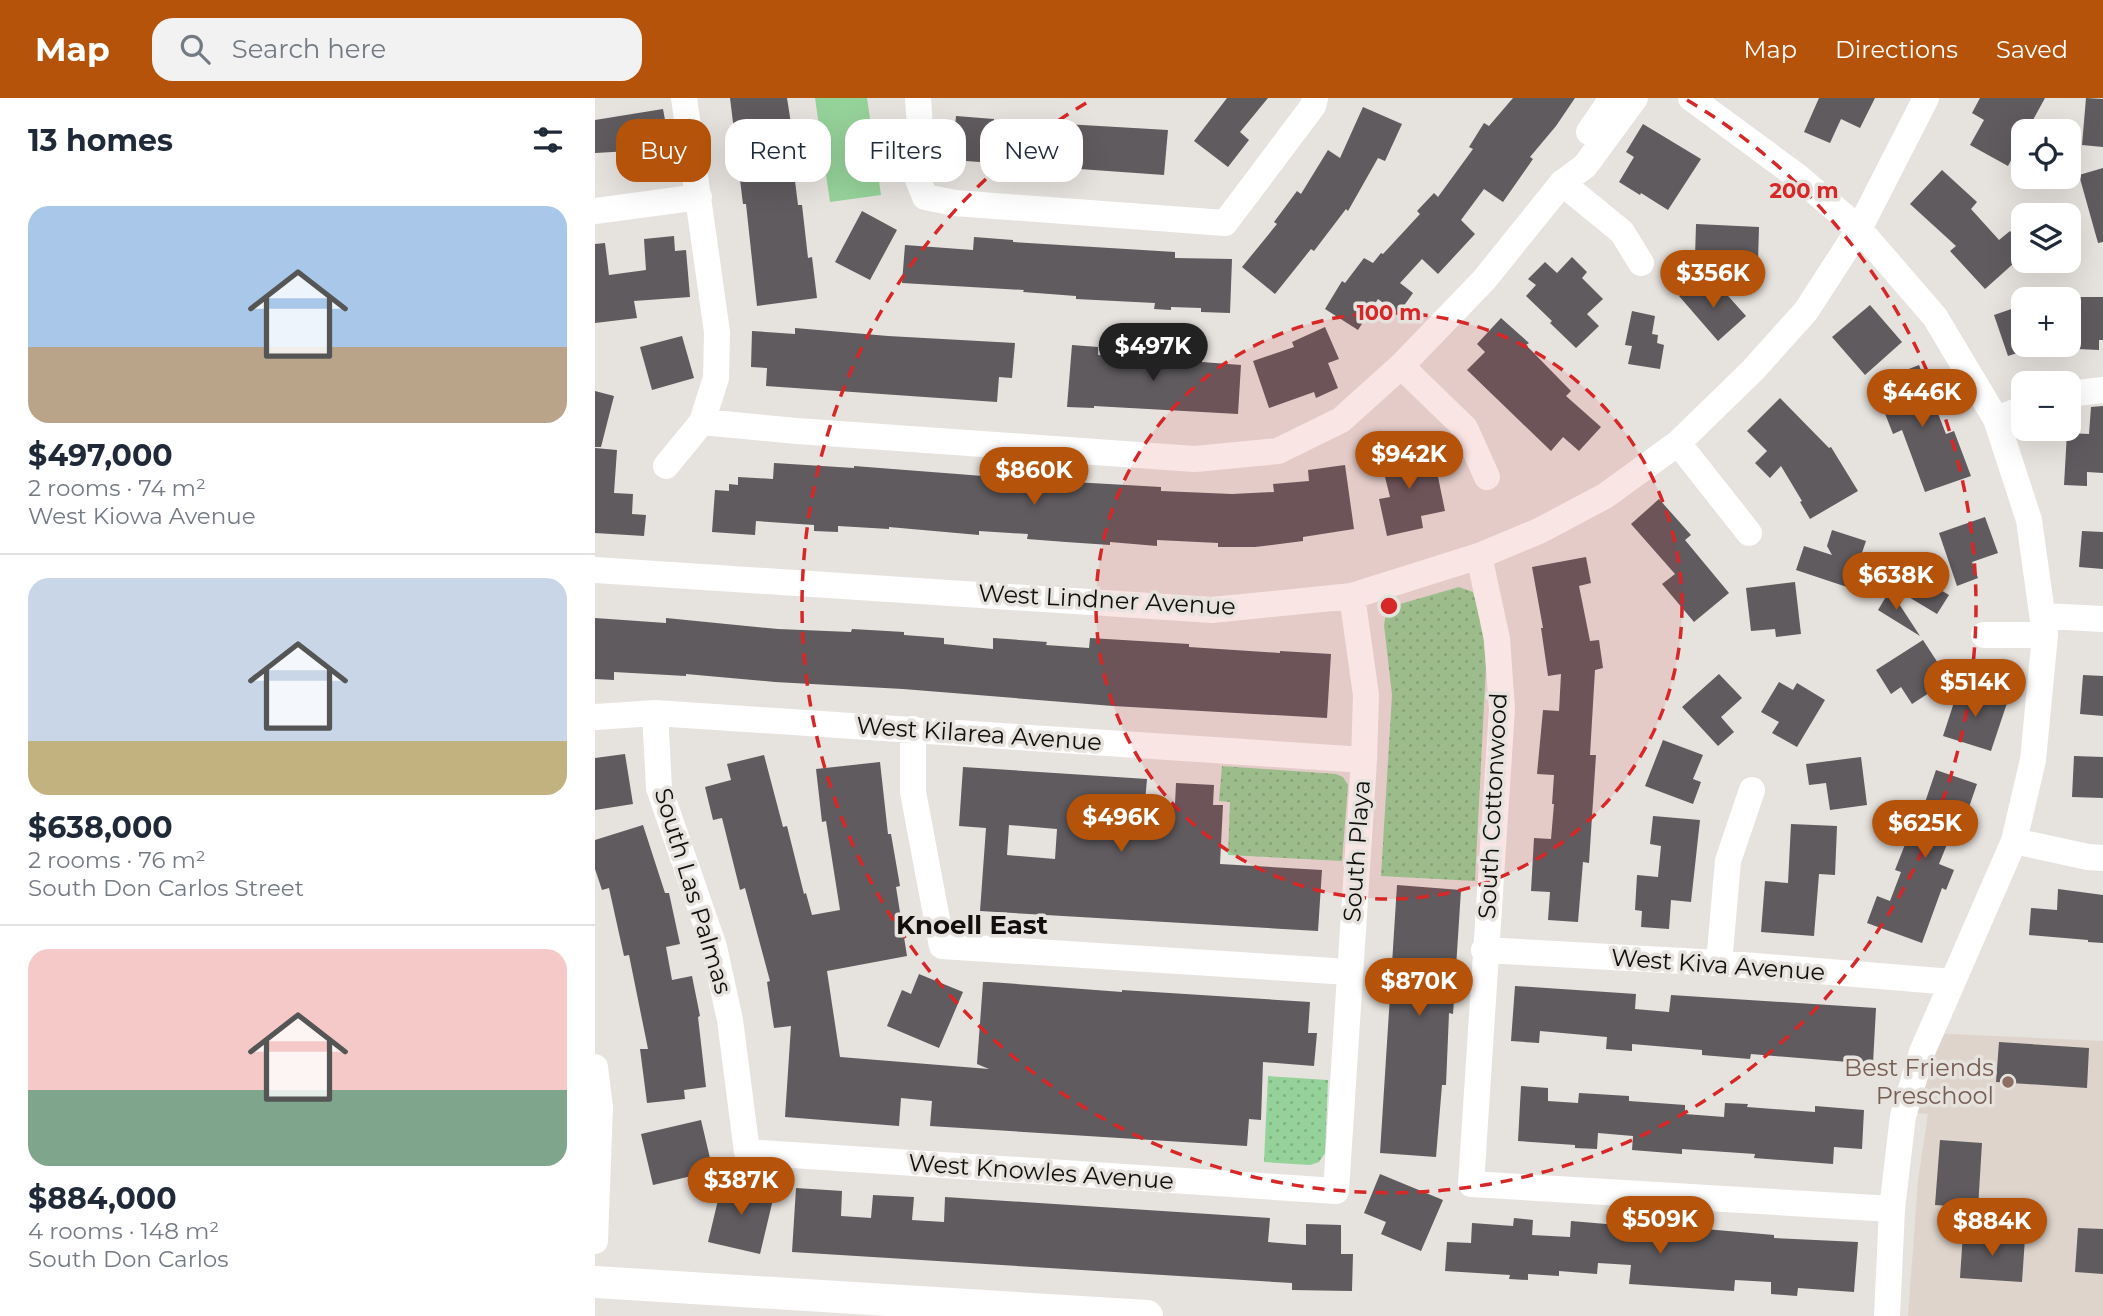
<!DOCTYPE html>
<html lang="en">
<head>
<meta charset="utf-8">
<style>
  body { margin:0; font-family:Montserrat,sans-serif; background:#f2f2f3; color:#1f2937; height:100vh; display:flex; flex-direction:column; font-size:26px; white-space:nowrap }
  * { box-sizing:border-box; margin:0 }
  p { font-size:23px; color:#747a83 }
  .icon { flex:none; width:38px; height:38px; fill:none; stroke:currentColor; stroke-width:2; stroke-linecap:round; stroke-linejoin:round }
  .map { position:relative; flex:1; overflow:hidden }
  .sheet { display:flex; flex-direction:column; background:#fff; width:595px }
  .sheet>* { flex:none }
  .top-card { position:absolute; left:21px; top:21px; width:665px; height:63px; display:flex; gap:14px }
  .fabs { position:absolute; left:1416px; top:21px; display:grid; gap:14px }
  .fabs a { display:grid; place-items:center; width:70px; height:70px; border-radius:14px; background:#fff; box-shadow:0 7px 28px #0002; font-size:35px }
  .price { position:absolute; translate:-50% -60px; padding:0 16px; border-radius:24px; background:#b45309; color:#fff; font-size:23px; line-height:46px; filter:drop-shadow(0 2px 4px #0008) }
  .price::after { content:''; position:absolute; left:50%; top:42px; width:21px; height:16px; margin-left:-10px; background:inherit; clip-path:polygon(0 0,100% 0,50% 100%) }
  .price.selected { background:#222; color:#fff }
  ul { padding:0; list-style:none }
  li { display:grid; align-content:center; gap:14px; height:371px; padding:0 28px }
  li+li { border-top:2px solid #e0e1e3 }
  li span { display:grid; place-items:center; height:217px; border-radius:21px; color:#555 }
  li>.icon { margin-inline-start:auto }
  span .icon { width:126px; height:126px; fill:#fffc; stroke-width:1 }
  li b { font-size:30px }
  h2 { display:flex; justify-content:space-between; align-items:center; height:84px; padding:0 28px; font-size:30px }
  .pill { padding:0 24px; border-radius:21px; background:#fff; box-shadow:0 7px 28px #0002; font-size:24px; line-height:63px }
  .pill.selected { background:#b45309; color:#fff }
  header { display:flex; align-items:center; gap:42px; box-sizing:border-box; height:98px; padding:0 35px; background:#b45309; color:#fff }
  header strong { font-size:33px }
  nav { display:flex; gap:38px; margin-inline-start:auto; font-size:24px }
  .search { width:490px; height:63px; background:#f2f2f3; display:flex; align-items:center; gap:18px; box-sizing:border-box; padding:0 24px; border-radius:21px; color:#747a83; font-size:26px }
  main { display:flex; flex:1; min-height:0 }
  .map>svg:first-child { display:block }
</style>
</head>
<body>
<header>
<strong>Map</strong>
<div class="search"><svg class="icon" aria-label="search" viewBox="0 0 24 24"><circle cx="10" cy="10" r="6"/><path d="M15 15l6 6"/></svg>Search here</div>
<nav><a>Map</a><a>Directions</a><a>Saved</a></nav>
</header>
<main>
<section class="sheet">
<h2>13 homes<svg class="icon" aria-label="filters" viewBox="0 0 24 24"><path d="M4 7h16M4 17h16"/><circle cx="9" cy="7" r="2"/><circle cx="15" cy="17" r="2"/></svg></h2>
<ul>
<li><span style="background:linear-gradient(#a9c7e8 65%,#b9a48a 0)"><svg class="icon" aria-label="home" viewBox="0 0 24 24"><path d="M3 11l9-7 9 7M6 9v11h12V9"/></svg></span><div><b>$497,000</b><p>2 rooms · 74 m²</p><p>West Kiowa Avenue</p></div></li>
<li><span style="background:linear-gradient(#c9d6e8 75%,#c2b280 0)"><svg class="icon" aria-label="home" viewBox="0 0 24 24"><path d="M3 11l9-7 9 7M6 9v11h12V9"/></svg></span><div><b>$638,000</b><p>2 rooms · 76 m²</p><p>South Don Carlos Street</p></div></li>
<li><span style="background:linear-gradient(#f6c9c9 65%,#7fa58c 0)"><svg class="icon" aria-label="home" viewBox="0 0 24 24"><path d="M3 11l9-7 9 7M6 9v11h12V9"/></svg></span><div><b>$884,000</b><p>4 rooms · 148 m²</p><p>South Don Carlos</p></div></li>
</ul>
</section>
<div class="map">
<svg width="1508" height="1218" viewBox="0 0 1508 1218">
  <defs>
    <pattern id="grass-dots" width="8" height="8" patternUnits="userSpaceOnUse" patternTransform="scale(1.75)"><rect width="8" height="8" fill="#95d299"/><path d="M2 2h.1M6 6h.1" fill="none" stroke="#7fb383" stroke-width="1.8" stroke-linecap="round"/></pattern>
  </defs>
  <rect width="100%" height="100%" fill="#e6e2de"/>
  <!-- built -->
  <path fill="#dfd4cb" d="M 1334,935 L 1508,943 L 1508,1218 L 1313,1218 L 1323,1082 L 1333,1016 L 1309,1014 Z"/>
  <!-- grass -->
  <path fill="url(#grass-dots)" d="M 864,489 L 878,494 L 887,525 L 891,569 L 880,783 L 786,778 L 797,597 L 789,527 L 791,515 L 798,508 Z
    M 627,668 L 741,676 L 748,679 L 753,687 L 747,763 L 633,757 L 635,704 L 624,703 Z
    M 673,978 L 733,982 L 730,1055 L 724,1064 L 715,1067 L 669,1064 Z"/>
  <!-- park -->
  <path fill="#95d299" d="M 220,0 L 272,0 L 286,97 L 235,104 Z"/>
  <!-- building -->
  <path fill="#5f5b5f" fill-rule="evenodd" d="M 135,0 L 192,0 L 200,51 L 196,51 L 203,107 L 207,107 L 213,160 L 217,159 L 222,200 L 162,208 L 151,106 L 148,106 Z
    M 632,0 L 673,0 L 645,34 L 654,42 L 633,69 L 599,43 Z
    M 918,0 L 980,0 L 961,28 L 935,59 L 938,61 L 908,104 L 889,91 L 866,122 L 880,136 L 843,176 L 827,161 L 805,185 L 818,195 L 803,216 L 783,201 L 763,232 L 730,211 L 747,183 L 750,185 L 769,160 L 778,165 L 786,155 L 788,156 L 825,116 L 822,113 L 839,95 L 843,99 L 878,51 L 874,49 L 889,25 L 894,28 Z
    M 1224,0 L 1280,0 L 1265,30 L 1246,21 L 1235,45 L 1209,34 Z
    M 1385,0 L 1450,0 L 1432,33 L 1428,33 L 1428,40 L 1413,68 L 1375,47 L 1389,22 L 1377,15 Z
    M 1491,0 L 1508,1 L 1508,49 L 1487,47 Z
    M 768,9 L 807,26 L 790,63 L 783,60 L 753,113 L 751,111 L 719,153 L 716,151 L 680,196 L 647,169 L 682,126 L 679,124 L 702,93 L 706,96 L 733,52 L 745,60 Z
    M 68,11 L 77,59 L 38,66 L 36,53 L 0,55 L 0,22 Z
    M 361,18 L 399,21 L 399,29 L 470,34 L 470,26 L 573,32 L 569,77 L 357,62 Z
    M 1048,26 L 1106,61 L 1073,112 L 1046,95 L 1045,97 L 1024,84 L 1039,59 L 1031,54 Z
    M 1508,70 L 1508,144 L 1503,145 L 1484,77 Z
    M 1347,72 L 1382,104 L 1376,111 L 1404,142 L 1415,133 L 1428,148 L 1428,157 L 1390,191 L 1355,153 L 1361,148 L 1315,106 Z
    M 267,113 L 302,132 L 275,182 L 240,164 Z
    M 1101,126 L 1164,129 L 1163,163 L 1100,160 Z
    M 79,138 L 80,153 L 91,152 L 95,199 L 39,203 L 42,220 L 0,225 L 0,146 L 10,145 L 14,177 L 51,172 L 49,141 Z
    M 379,139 L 418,142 L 418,144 L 580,154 L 580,160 L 637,161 L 635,215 L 606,214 L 606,210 L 576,209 L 576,212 L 559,211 L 560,205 L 481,201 L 481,198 L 428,194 L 429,192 L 307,185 L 310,147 L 378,152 Z
    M 977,159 L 992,174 L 987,180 L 1008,201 L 992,216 L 1004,228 L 981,250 L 955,225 L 957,223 L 931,198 L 941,187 L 933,181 L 950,164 L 962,175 Z
    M 1101,183 L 1115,200 L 1126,190 L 1151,218 L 1123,243 L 1084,198 Z
    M 1484,199 L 1508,199 L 1508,242 L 1504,242 L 1504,252 L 1482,251 Z
    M 1275,207 L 1307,244 L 1270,277 L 1237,239 Z
    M 1428,207 L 1428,253 L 1413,258 L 1399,217 Z
    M 1037,213 L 1060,218 L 1057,236 L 1063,237 L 1062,245 L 1069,247 L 1065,271 L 1033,266 L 1037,248 L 1030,247 Z
    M 906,220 L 934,245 L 931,247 L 976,293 L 971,298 L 1006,329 L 984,353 L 968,339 L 956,353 L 872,272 L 890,254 L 882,246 Z
    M 730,229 L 744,261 L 733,265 L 743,290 L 721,300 L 719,294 L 674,310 L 658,263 L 699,249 L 697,244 Z
    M 200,230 L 293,238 L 420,245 L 417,280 L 404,279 L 402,304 L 171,288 L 172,270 L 156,269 L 157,233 L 200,236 Z
    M 87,238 L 99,280 L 57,292 L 45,249 Z
    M 477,247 L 503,249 L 503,257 L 515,258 L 515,261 L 566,265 L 566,256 L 607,259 L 607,264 L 646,267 L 643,316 L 499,308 L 499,310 L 472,309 Z
    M 1324,267 L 1351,336 L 1359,333 L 1376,378 L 1330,394 L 1307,332 L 1298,336 L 1278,285 Z
    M 0,293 L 19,298 L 6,349 L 0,349 Z
    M 1185,300 L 1234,350 L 1236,349 L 1263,393 L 1215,421 L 1205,404 L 1207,403 L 1186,368 L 1175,380 L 1160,365 L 1172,353 L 1152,333 Z
    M 1508,308 L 1508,375 L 1492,374 L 1492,388 L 1469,387 L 1472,335 L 1494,336 L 1496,309 Z
    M 814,348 L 817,364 L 839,359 L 850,413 L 826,418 L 828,430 L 792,438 L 784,401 L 795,399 L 784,355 Z
    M 0,350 L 22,352 L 19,395 L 38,396 L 37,416 L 51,417 L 49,438 L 0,435 Z
    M 179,365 L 259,370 L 259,368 L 388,378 L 388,379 L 566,389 L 566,393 L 637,396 L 679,394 L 678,386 L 714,383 L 713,372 L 750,367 L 759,431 L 708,439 L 708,443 L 660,449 L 623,449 L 623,445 L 562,442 L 562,448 L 515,444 L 515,447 L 471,444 L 432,441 L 433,436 L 384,433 L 384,437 L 294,429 L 294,431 L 243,428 L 243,434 L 219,433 L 219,427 L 161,423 L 160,437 L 117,434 L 120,392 L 134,393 L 134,386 L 143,387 L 143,379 L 178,381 Z
    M 1064,401 L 1096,437 L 1090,442 L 1134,495 L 1099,524 L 1067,486 L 1080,476 L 1036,426 Z
    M 1390,419 L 1403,455 L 1377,464 L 1383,480 L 1362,488 L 1344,435 Z
    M 1237,432 L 1271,443 L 1255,490 L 1201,472 L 1209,448 L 1237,457 L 1232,448 Z
    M 1487,433 L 1508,434 L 1508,471 L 1484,469 Z
    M 991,459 L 996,485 L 984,488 L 995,543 L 1004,542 L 1008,570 L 1000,572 L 995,657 L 1001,657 L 994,765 L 988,764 L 983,824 L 953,822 L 955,794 L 936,793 L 939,740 L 956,741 L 959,706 L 957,706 L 959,677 L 942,676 L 948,612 L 964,613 L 966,576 L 953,578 L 946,530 L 948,530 L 937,469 Z
    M 1309,470 L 1354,497 L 1342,516 L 1297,489 Z
    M 1200,484 L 1206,536 L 1181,539 L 1180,531 L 1156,533 L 1151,490 Z
    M 1295,492 L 1325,538 L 1283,512 Z
    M 0,520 L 71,525 L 71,520 L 183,531 L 256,534 L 257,531 L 309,534 L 309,537 L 349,540 L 349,546 L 398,551 L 398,540 L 452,544 L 451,547 L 494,550 L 495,540 L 594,546 L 594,549 L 685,555 L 685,553 L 736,556 L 732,620 L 518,608 L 308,591 L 180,584 L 91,576 L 91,578 L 19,574 L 19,582 L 0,581 Z
    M 1328,542 L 1354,582 L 1317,606 L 1306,589 L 1296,596 L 1281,572 Z
    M 1124,576 L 1147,600 L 1126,619 L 1139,634 L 1123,648 L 1087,609 Z
    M 1488,577 L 1508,578 L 1508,618 L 1485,616 Z
    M 1184,584 L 1198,592 L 1202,585 L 1230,602 L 1202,649 L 1177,635 L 1184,624 L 1166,614 Z
    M 1364,589 L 1412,605 L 1396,653 L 1348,638 Z
    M 1068,642 L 1108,657 L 1098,681 L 1106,684 L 1098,706 L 1050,688 Z
    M 30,656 L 38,706 L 0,712 L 0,660 Z
    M 169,657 L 188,729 L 192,728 L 209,796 L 211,795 L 217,817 L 245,812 L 231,723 L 227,724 L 221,671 L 285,664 L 293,736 L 296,736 L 305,788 L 301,789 L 312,858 L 232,873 L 245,959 L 394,971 L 382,966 L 388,884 L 395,884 L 527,894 L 527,892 L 715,904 L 713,935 L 722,935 L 719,968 L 668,964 L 666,1022 L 654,1021 L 652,1048 L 335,1028 L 337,1003 L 306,1000 L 304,1028 L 190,1019 L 196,928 L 179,930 L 172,884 L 175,883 L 150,790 L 145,792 L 127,720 L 118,722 L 110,689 L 136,682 L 132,666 Z
    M 1479,658 L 1508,659 L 1508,700 L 1477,699 Z
    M 1266,659 L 1272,707 L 1235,712 L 1231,685 L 1214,687 L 1211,666 Z
    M 368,669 L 552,681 L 550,704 L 580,706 L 581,685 L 619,687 L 618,707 L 628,707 L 625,766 L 727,772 L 723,833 L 385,813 L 391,730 L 364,728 ZM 414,727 L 462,731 L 460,761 L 412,757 Z
    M 1341,672 L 1382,686 L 1366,732 L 1359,729 L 1344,766 L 1359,772 L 1351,792 L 1347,790 L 1327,845 L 1272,825 L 1282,798 L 1295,803 L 1306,774 L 1300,772 L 1318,726 L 1322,728 Z
    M 1058,718 L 1105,722 L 1096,804 L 1076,802 L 1074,831 L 1046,829 L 1047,813 L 1040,812 L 1042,777 L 1063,779 L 1066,748 L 1055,746 Z
    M 1196,726 L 1242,728 L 1240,777 L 1224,776 L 1219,838 L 1166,834 L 1170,783 L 1193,785 Z
    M 48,727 L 70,795 L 74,795 L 85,846 L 71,849 L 77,882 L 97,878 L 105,918 L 103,919 L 111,989 L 89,992 L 90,1001 L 52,1005 L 45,951 L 53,951 L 34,857 L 29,858 L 14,790 L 7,792 L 0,771 L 0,742 Z
    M 802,787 L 866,792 L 858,916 L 854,915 L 851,987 L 847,987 L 841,1059 L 785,1055 Z
    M 1463,791 L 1508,797 L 1508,845 L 1493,844 L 1493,842 L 1434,837 L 1436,810 L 1462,812 Z
    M 324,876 L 368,894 L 344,950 L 292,928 L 307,892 L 316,896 Z
    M 920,888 L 1041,896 L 1040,911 L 1074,914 L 1076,897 L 1281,910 L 1278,966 L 1156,956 L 1155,961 L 1107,957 L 1107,952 L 1037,946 L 1037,953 L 1011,951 L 1012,939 L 945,933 L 944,945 L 916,943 Z
    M 1404,944 L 1494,950 L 1492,990 L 1401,984 Z
    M 926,988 L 953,990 L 953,1003 L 983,1005 L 984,995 L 1034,998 L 1034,1003 L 1090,1007 L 1090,1016 L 1129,1019 L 1130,1005 L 1153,1006 L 1152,1009 L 1220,1014 L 1220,1008 L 1269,1012 L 1267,1051 L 1239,1049 L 1238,1066 L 1159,1060 L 1160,1056 L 1087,1051 L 1087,1056 L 1037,1052 L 1038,1038 L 1003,1035 L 1002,1051 L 980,1050 L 980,1047 L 923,1043 Z
    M 106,1022 L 118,1073 L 58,1087 L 46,1036 Z
    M 1345,1042 L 1387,1045 L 1383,1110 L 1340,1107 Z
    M 785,1076 L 848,1102 L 826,1153 L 786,1136 L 791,1124 L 769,1115 Z
    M 128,1081 L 180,1093 L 165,1156 L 113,1144 Z
    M 201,1090 L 247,1093 L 246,1118 L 276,1120 L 278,1097 L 319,1099 L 317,1122 L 349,1124 L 350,1099 L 675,1120 L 673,1144 L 711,1147 L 711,1126 L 746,1127 L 746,1156 L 758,1156 L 757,1193 L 697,1192 L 697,1185 L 197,1154 Z
    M 919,1120 L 938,1122 L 937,1137 L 975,1139 L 976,1123 L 1093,1133 L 1093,1127 L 1111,1128 L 1110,1131 L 1179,1137 L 1179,1140 L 1263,1144 L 1259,1194 L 1203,1190 L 1202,1198 L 1176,1196 L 1176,1184 L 1140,1182 L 1139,1193 L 1034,1186 L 1036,1167 L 1003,1165 L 1002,1176 L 964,1173 L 964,1178 L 933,1176 L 933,1182 L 914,1181 L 915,1177 L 850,1173 L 852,1144 L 876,1145 L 877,1125 L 918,1128 Z
    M 1483,1130 L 1508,1131 L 1508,1176 L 1480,1174 Z
    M 1368,1135 L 1430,1140 L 1427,1184 L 1365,1180 Z"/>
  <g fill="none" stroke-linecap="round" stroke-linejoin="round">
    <!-- minor -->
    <path stroke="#fff" stroke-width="26" d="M 323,0 L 325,30 L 322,79 L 330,99 L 360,105 L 630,125 L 718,8 L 720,0
      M 1096,0 L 1202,78 L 1264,131 L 1340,219 L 1401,321 L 1434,422 L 1450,537 L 1438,662 L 1419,743 L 1327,954 L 1308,1018 L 1297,1111 L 1292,1218
      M 994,34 L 1017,0
      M 967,85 L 1027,134 L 1046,165
      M 0,113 L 104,99
      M 806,268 L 870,330 L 892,379
      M 1474,296 L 1508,292
      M 1401,321 L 1428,311
      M 107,324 L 202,333 L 600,361 L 683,353 L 746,322 L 806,268 L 889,182 L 967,85 L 990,68 L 1040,0
      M 1083,345 L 1154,435
      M 71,368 L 107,324 L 121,280 L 122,234 L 89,0
      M 884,458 L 902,541 L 907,611 L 876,1086 L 1297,1111
      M 0,472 L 617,512 L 757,498 L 884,458 L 944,433 L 1010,398 L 1083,345 L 1158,272 L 1211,213 L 1264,131 L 1331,0
      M 1449,518 L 1508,521
      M 1389,537 L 1450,537
      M 60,615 L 64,690 L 119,849 L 135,922 L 152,1054 L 741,1093 L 769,662 L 771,597 L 757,498
      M 0,619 L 60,615 L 769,662
      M 318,631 L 318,694 L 347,848 L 754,874
      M 1419,743 L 1493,759 L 1508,760
      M 889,852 L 1124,865 L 1357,884
      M 1124,865 L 1133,763 L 1157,692
      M 0,969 L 5,1009 L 0,1143"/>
    <!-- major -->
    <path stroke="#fff" stroke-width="32" d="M 0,1184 L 552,1218"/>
  </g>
  <!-- distance rings -->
  <circle cx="794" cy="508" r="293" fill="#d62828" fill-opacity=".12"/>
  <g fill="none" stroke="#d62828" stroke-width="3.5" stroke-dasharray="12 9">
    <circle cx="794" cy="508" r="293"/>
    <path d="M1092 2A587 587 0 1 1 496 2"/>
  </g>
  <!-- markers -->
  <circle fill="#8d6e63" stroke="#e6e2de" stroke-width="2.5" cx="1413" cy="984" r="7"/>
  <g text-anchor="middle" stroke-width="7" stroke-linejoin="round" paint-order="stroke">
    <!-- street labels -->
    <g font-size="24" fill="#110f0e" stroke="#e6e2de">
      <text transform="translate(512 502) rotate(3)" y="8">West Lindner Avenue</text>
      <text transform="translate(384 636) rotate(4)" y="8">West Kilarea Avenue</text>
      <text transform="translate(898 708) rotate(-87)" y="8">South Cottonwood</text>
      <text transform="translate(762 753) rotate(-86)" y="8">South Playa</text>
      <text transform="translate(98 793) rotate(73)" y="8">South Las Palmas</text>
      <text transform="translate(1123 867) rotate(4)" y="8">West Kiva Avenue</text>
      <text transform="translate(446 1074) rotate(4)" y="8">West Knowles Avenue</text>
    </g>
    <!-- education labels -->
    <g font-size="24" fill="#785e54" stroke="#e6e2de" text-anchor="end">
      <text x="1399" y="978">Best Friends<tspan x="1399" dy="28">Preschool</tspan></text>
    </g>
    <!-- neighbourhood labels -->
    <g font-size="26" font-weight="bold" fill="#110f0e" stroke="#e6e2de">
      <text x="377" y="836">Knoell East</text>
    </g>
  </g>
  <circle cx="794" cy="508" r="10" fill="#d62828" stroke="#e6e2de" stroke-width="3.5"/>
  <g font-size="21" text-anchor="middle" font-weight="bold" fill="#d62828" stroke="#e6e2de" stroke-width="7" stroke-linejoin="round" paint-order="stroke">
    <text x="1209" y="100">200 m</text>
    <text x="794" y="222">100 m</text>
  </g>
</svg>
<div class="fabs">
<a><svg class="icon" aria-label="locate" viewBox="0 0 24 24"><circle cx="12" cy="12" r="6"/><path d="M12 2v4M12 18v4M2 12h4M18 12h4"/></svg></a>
<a><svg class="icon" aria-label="layers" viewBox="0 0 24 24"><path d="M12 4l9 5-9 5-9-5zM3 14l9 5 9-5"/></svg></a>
<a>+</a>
<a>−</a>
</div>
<b class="price" style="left:1118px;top:212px">$356K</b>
<b class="price selected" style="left:558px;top:285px">$497K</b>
<b class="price" style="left:1327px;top:331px">$446K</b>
<b class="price" style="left:814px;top:393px">$942K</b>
<b class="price" style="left:439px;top:409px">$860K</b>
<b class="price" style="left:1301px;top:514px">$638K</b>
<b class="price" style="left:1380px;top:621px">$514K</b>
<b class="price" style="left:526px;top:756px">$496K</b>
<b class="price" style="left:1330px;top:762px">$625K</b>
<b class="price" style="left:824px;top:920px">$870K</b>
<b class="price" style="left:146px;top:1119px">$387K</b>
<b class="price" style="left:1065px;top:1158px">$509K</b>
<b class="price" style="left:1397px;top:1160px">$884K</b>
<div class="top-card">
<a class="pill selected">Buy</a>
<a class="pill">Rent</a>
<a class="pill">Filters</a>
<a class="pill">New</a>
</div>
</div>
</main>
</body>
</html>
